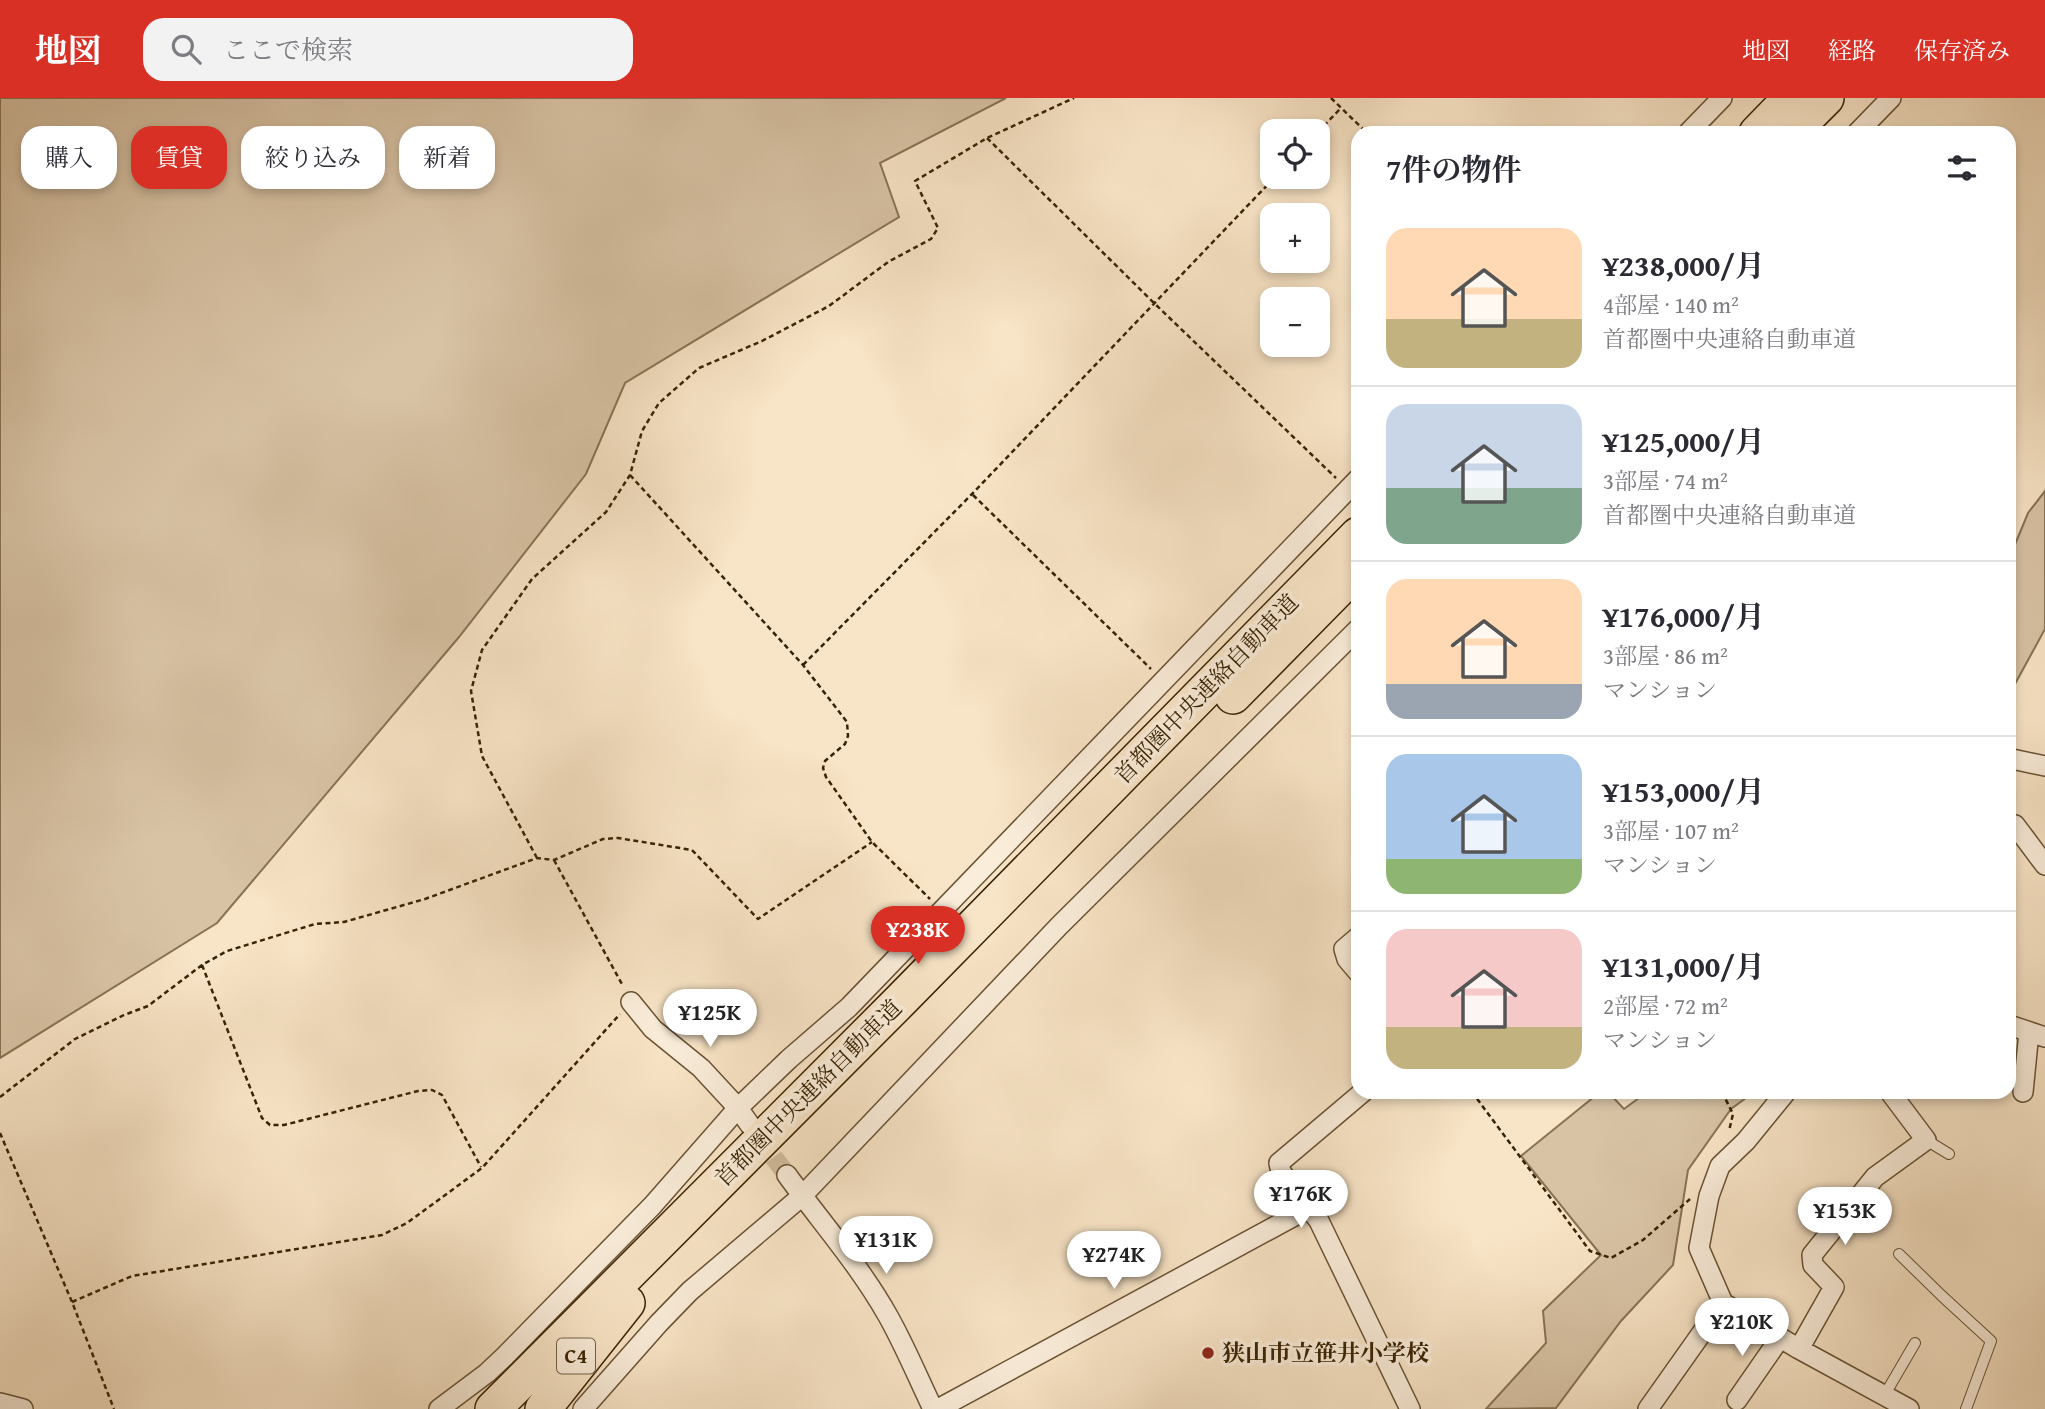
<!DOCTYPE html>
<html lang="ja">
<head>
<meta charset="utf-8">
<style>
  body { margin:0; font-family:"Gentium Book Plus","Noto Serif JP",serif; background:#f2f2f3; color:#2b2b33; height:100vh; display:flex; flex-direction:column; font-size:26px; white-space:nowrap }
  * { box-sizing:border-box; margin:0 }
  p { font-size:23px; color:#7c7c81 }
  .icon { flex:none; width:38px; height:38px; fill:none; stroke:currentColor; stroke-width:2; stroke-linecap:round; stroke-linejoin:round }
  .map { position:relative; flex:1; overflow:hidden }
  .drawer { position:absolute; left:1351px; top:28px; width:665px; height:973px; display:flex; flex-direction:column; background:#fff; border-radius:21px; box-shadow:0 4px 10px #0003 }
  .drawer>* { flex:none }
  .top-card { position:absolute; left:21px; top:28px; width:665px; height:63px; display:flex; gap:14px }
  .fabs { position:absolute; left:1260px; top:21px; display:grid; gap:14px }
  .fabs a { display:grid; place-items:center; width:70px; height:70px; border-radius:14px; background:#fff; box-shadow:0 4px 10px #0003; font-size:35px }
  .price { position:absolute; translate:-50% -60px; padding:0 16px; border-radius:24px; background:#fff; color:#222; font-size:23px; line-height:46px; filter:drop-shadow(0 2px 4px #0008) }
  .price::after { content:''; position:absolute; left:50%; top:42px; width:21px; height:16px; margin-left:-10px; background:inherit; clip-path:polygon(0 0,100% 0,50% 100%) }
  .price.active { background:#d93025; color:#fff }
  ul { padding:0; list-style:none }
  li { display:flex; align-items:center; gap:21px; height:175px; padding:0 35px }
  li+li { border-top:2px solid #e1e1e2 }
  li span { display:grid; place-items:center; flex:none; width:196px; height:140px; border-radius:21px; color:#555 }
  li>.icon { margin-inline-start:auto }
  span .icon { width:84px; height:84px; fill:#fffc; stroke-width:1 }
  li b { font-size:30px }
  h2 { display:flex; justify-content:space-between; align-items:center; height:84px; padding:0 35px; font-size:30px }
  .chip { padding:0 24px; border-radius:21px; background:#fff; box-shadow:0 4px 10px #0003; font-size:24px; line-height:63px }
  .chip.active { background:#d93025; color:#fff }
  header { display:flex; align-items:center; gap:42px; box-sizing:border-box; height:98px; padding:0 35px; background:#d93025; color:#fff }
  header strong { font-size:33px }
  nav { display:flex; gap:38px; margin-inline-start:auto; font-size:24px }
  .search { width:490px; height:63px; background:#f2f2f3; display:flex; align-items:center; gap:18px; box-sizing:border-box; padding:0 24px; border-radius:21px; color:#7c7c81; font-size:26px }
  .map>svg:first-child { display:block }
</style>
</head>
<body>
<header>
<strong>地図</strong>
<div class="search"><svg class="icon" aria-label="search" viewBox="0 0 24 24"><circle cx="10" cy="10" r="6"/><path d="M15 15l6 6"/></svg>ここで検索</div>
<nav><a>地図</a><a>経路</a><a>保存済み</a></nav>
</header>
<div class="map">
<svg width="2045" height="1311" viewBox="0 0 2045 1311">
  <rect width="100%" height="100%" fill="#f8e4c6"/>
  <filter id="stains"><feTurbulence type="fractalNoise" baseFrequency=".00286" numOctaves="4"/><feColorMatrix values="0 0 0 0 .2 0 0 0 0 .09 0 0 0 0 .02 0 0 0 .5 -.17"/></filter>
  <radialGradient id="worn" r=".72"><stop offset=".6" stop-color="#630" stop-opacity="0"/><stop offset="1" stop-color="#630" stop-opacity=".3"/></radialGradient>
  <!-- green -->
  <path fill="#d8c3a5" stroke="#887354" stroke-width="2" d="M 0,0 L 1006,0 L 880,65 L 899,119 L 625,285 L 586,376 L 459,539 L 217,825 L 0,960 Z
    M 2045,393 L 2045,531 L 2009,597 L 2009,461 L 2028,415 Z
    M 1600,994 L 1608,994 L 1624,1011 L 1647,994 L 1754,994 L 1731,1011 L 1688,1072 L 1673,1167 L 1621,1223 L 1556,1310 L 1486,1311 L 1546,1245 L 1543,1213 L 1601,1157 L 1521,1058 Z"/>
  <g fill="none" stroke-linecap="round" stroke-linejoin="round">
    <!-- street-tunnel -->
    <path stroke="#d2bd9f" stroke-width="19" stroke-dasharray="19 10" stroke-linecap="butt" d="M 756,1036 L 787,1077"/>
    <defs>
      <path id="lane" d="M 1926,1042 L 1949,1056
        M 1899,1156 L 1942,1198 L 1991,1243 L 1966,1311
        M 1884,1298 L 1915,1245"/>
      <path id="street" d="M 1688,35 L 1722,0
        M 1857,35 L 1891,0
        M 2009,664 L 2012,661 L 2045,668
        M 2015,727 L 2045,767
        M 1358,839 L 1344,851 L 1347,861 L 1358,874
        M 631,904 L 653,931 L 701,970 L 738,1010 L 750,1027
        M 2009,927 L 2045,939
        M 1363,994 L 1279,1065 L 1281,1074 L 1319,1123 L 1410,1311
        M 1786,994 L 1746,1043 L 1720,1068 L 1709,1098 L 1699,1150 L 1723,1205 L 1799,1251 L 1909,1311
        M 2023,994 L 2029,934
        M 787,1077 C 821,1124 860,1168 888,1218 C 905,1248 918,1280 933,1311
        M 1799,1251 L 1834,1189 L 1813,1167 L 1812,1157 L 1875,1079 L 1926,1042 L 1890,994
        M 1737,1302 L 1780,1240
        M 0,1305 L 23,1311
        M 439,1311 L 487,1275 L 504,1259 L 652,1108 L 738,1010 L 789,961 L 849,909 L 1358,381
        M 583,1311 L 659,1225 L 690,1193 L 802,1098 L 1059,828 L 1358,531
        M 938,1311 L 1309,1110
        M 1648,1311 L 1723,1205"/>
      <path id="highway" d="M 1757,35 L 1791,0
        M 1791,35 L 1826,0
        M 1233,598 L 1358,471
        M 493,1311 L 901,902 L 1358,437
        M 543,1311 L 627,1205"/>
    </defs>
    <!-- lane casing -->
    <use href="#lane" stroke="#695333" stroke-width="12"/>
    <!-- street casing -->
    <use href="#street" stroke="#695333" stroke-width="22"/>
    <!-- highway casing -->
    <use href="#highway" stroke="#392302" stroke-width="38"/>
    <!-- path -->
    <path stroke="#392302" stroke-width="2.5" stroke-dasharray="5 3.5" stroke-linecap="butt" d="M 1331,0 L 1367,35
      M 1318,34 L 1341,10
      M 987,40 L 1154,205 L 1336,380
      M 630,377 L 803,567 L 847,624 L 848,638 L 845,646 L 825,663 L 823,670 L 826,679 L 872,744 L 930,801
      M 973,397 L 1151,571
      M 803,567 L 972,396 L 1275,79
      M 537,760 L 482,658 L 471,593 L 482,552 L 532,481 L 606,414 L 630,377 L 642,333 L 659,305 L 699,270 L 762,243 L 829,208 L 888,164 L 931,141 L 938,130 L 915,83 L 987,40 L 1074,0
      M 554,762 L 623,888
      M 202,867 L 262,1020 L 270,1027 L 284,1027 L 418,993 L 432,992 L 442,997 L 481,1069
      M 1472,994 L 1590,1153 L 1611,1160 L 1643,1142 L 1690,1101
      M 1722,994 L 1733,1016 L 1729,1033
      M 0,999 L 75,941 L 124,917 L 148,908 L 202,867 L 227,853 L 315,826 L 344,824 L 425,801 L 537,760 L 554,762 L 603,741 L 618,740 L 692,752 L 758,821 L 872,744
      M 0,1035 L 72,1204 L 114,1311
      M 72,1204 L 132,1178 L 382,1137 L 407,1125 L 482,1070 L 620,916"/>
    <!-- lane -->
    <use href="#lane" stroke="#faedda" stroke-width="10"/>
    <!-- street -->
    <use href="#street" stroke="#faedda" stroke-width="19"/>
    <!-- highway -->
    <use href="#highway" stroke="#f8e4c6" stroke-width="35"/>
  </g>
  <!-- markers -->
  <circle fill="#8f2418" stroke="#faedda" stroke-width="2.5" cx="1208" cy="1255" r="7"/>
  <g text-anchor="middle" stroke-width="7" stroke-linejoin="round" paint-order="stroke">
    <!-- shield labels -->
    <rect fill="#faedda" stroke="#736043" stroke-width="2" x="557" y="1240.5" width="38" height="35" rx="5"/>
    <g font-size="21" font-weight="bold" fill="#392302">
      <text x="576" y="1265">C4</text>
    </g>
    <!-- street labels -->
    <g font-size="23" fill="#392302" stroke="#faedda">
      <text transform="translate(1206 591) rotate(-46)" y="8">首都圏中央連絡自動車道</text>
      <text transform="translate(808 995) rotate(-45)" y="8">首都圏中央連絡自動車道</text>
    </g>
    <!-- poi labels -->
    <g font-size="23" font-weight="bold" fill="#392302" stroke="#faedda" text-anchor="start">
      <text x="1222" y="1263">狭山市立笹井小学校</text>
    </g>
  </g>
  <rect width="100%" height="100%" filter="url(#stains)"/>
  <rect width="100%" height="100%" fill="url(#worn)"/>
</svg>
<div class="fabs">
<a><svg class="icon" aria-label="locate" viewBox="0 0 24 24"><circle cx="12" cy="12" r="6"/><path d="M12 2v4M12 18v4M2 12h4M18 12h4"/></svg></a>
<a>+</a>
<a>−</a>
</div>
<b class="price active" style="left:918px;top:868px">¥238K</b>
<b class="price" style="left:710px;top:951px">¥125K</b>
<b class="price" style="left:1301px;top:1132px">¥176K</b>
<b class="price" style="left:1845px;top:1149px">¥153K</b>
<b class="price" style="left:886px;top:1178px">¥131K</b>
<b class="price" style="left:1114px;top:1193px">¥274K</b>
<b class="price" style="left:1742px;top:1260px">¥210K</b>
<div class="top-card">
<a class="chip">購入</a>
<a class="chip active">賃貸</a>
<a class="chip">絞り込み</a>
<a class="chip">新着</a>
</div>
<section class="drawer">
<h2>7件の物件<svg class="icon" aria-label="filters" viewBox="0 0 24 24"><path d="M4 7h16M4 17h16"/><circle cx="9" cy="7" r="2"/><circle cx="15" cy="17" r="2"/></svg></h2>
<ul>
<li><span style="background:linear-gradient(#ffd9b3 65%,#c2b280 0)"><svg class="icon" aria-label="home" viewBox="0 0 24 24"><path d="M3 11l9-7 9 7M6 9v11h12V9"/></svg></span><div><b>¥238,000/月</b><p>4部屋 · 140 m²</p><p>首都圏中央連絡自動車道</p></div></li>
<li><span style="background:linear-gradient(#c9d6e8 60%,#7fa58c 0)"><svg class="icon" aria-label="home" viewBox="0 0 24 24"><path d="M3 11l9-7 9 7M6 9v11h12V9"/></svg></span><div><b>¥125,000/月</b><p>3部屋 · 74 m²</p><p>首都圏中央連絡自動車道</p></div></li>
<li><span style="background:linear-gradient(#ffd9b3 75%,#9aa5b1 0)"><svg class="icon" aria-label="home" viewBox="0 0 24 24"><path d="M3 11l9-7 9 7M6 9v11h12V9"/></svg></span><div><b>¥176,000/月</b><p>3部屋 · 86 m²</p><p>マンション</p></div></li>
<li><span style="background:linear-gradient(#a9c7e8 75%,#8fb573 0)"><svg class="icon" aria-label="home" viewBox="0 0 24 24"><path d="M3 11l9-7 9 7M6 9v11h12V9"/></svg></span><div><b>¥153,000/月</b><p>3部屋 · 107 m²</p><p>マンション</p></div></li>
<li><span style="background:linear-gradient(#f6c9c9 70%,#c2b280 0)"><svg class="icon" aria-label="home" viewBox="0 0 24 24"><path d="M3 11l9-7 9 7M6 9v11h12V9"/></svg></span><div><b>¥131,000/月</b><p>2部屋 · 72 m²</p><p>マンション</p></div></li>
</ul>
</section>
</div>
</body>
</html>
